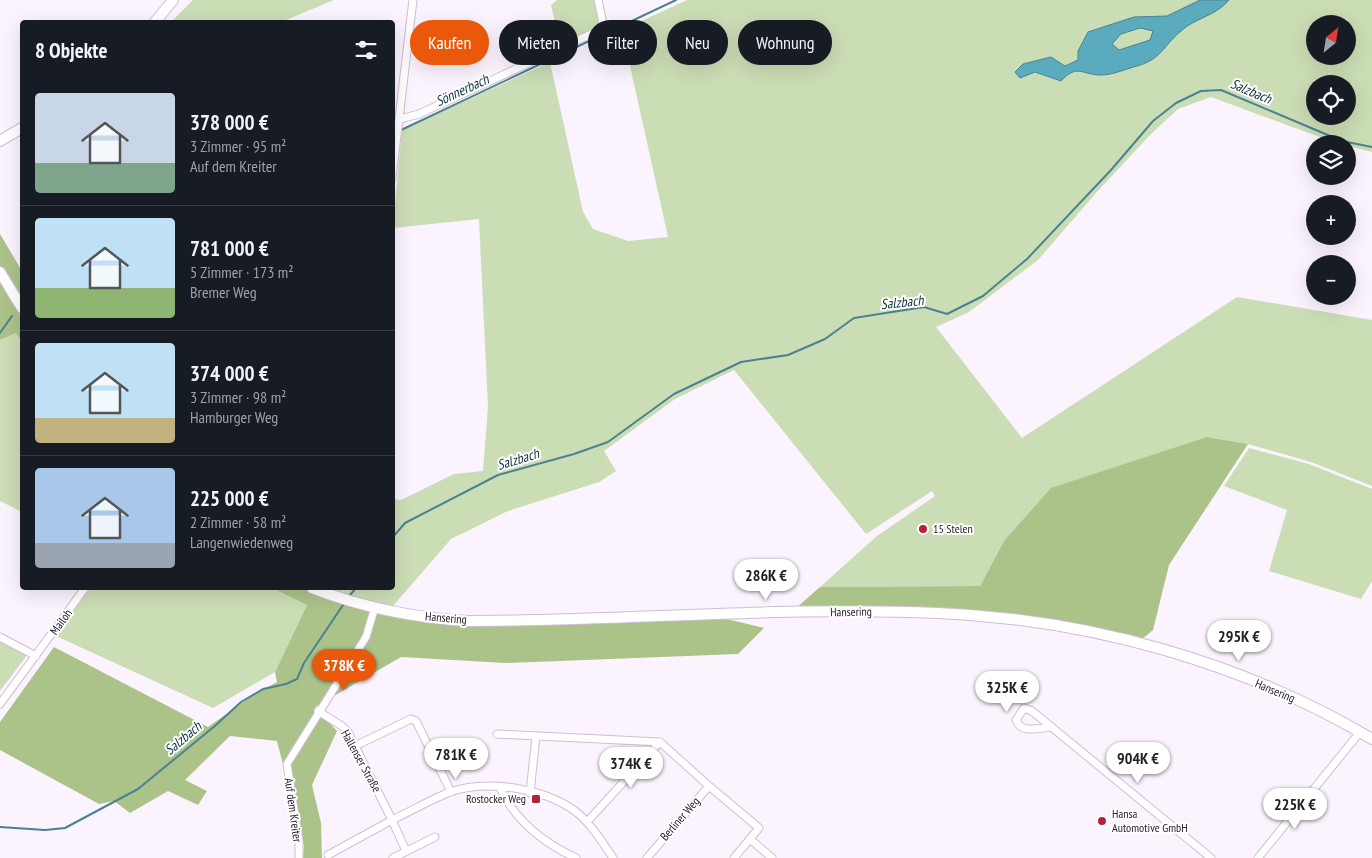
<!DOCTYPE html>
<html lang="de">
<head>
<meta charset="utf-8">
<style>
  body { margin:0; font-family:"PT Sans Narrow",sans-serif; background:#20242c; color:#f1f3f6; height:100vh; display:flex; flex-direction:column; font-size:19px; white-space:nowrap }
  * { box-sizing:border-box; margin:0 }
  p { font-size:16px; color:#9ea1a6 }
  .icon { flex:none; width:28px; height:28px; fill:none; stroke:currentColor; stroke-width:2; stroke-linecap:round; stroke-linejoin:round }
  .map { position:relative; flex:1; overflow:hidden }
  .side { position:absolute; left:20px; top:20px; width:375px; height:570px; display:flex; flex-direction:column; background:#171b24; border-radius:5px; box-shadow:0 5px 20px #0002 }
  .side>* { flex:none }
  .guide { position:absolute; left:410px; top:20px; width:475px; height:45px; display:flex; gap:10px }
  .needle { width:32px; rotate:30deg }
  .controls { position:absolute; left:1306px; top:15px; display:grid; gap:10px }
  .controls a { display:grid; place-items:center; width:50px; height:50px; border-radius:50%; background:#171b24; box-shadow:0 5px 20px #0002; font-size:25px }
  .price { position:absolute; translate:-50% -42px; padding:0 11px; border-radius:18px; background:#fff; color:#222; font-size:16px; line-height:32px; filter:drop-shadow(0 1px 2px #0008) }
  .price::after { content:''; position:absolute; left:50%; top:30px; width:15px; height:11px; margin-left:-8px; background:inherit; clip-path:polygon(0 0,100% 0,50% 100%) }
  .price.active { background:#ea580c; color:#fff }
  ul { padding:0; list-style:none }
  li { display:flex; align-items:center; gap:15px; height:125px; padding:0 15px }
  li+li { border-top:1px solid #363941 }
  li span { display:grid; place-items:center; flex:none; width:140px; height:100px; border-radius:5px; color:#555 }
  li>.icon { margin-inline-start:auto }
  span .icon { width:60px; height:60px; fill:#fffc; stroke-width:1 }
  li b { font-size:21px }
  h2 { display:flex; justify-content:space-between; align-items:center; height:60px; padding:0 15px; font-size:21px }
  .tag { padding:0 18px; border-radius:22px; background:#171b24; box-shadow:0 5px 20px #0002; font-size:18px; line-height:45px }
  .tag.active { background:#ea580c; color:#fff }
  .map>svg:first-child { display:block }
</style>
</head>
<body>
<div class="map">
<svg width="1372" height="858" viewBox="0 0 1372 858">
  <rect width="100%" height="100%" fill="#fbf3fd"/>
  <!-- green -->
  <path fill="#cbddb5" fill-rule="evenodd" d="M 193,0 L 334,0 L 281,22 L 171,22 Z
    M 557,0 L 595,0 L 600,20 L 595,29 L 548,49 L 544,29 L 556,27 L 551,5 Z
    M 687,0 L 1372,0 L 1372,152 L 1348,146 L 1348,144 L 1339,144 L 1211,97 L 1178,109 L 1150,135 L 1096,193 L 1038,260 L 969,312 L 936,327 L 1022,438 L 1237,297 L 1372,320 L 1372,486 L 1311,462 L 1248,444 L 1207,437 L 1004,541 L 980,586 L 820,587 L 877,536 L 935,496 L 932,491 L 866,534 L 734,370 L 675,399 L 604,451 L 616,471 L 599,482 L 508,511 L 451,539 L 393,606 L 326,589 L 392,588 L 393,499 L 401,500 L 454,474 L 483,471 L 488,407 L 479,219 L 393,228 L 402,130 L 550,62 L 583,212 L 593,229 L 628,241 L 668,237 L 622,30 ZM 1315,24 L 1348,24 L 1348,56 L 1315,56 ZM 1315,84 L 1348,84 L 1348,116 L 1315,116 Z
    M 16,333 L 22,342 L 22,512 L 0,501 L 0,340 Z
    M 1249,448 L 1309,464 L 1372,489 L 1372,581 L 1361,599 L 1269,571 L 1287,510 L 1224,486 Z
    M 88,588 L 272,588 L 307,605 L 275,672 L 213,708 L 56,636 Z
    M 0,640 L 28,654 L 0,691 Z"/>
  <!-- forest -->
  <path fill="#abc389" d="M 0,234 L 22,271 L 22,342 L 16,333 L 0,340 Z
    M 1207,437 L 1248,444 L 1169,565 L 1153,630 L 1142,639 L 1034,618 L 795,609 L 820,587 L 980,586 L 1004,541 L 1051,488 Z
    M 272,588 L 324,588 L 393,606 L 443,615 L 527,616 L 694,611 L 764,628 L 738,654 L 505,663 L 401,657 L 315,707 L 337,731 L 312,785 L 321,823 L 322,858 L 303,858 L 304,846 L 277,741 L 230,736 L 185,780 L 207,791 L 198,805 L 168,791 L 130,813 L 114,801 L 99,804 L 0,750 L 0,722 L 54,647 L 208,727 L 253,695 L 277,682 L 275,672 L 307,605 Z"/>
  <!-- water -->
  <path fill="#5aabbe" stroke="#4b8292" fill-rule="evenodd" d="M 1200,0 L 1229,0 C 1216,16 1195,18 1181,31 C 1163,46 1162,59 1137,66 C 1126,69 1110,76 1099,75 C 1081,74 1077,64 1061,81 L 1035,72 L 1020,78 L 1015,72 L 1023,64 L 1051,57 L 1065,66 L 1078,60 L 1078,51 L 1088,32 L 1134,17 L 1167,16 ZM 1140,28 L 1153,31 L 1150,40 L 1119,50 L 1112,44 L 1121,34 Z"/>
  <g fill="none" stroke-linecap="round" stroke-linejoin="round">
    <!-- stream -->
    <path stroke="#4b8292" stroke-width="2" d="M 399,131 L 676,0
      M 0,333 L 12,316
      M 392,538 L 405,523 L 498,475 L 574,454 L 608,442 L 674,394 L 741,362 L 788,355 L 825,339 L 854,318 L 924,307 L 947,314 L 983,296 L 1027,259 L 1111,170 L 1153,121 L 1176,103 L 1201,91 L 1221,90 L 1342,141 L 1372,147
      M 350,595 L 356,588
      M 0,827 L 45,830 L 65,828 L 138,789 L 216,725 L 241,702 L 263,689 L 286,684 L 297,679 L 304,663 L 343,605"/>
    <defs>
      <path id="street" d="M 400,119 L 419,114 L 604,28 L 598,0
        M 392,178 L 413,0
        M 0,637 L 36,656
        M 0,704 L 85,588
        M 318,711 L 342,726 L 348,732 L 392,820 C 411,811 430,800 450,792 C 487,779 543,788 575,811 C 591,823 602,842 613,858
        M 1051,727 C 1039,728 1021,734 1016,720 L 1024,708 L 1032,711 L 1211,858
        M 497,734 L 660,742
        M 355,746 L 411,719 L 416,721 L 451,792
        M 709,786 L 759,828 L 734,858
        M 500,788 C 515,820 544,843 576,858
        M 530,793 L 536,736
        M 587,822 L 660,742
        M 750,839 L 772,858
        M 328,855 L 392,820 L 406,851
        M 299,858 L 299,841 L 287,764 L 366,637 L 375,607
        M 393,858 L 435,837
        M 647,858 L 709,786 L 660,742
        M 1258,858 L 1360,732"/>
      <path id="secondary" d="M 155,22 L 173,0
        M 0,141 L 22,128
        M 0,272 L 22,308
        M 312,588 C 361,607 416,618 469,621 C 625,621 782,606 938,613 C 1088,619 1243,662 1372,739"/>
    </defs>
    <!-- street casing -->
    <use href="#street" stroke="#d0bdd5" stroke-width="9"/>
    <!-- secondary casing -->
    <use href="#secondary" stroke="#d0bdd5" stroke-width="12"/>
    <!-- street -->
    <use href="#street" stroke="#fff" stroke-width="7"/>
    <!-- secondary -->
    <use href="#secondary" stroke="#fff" stroke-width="10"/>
  </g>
  <!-- markers -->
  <g fill="#b4213b" stroke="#fff" stroke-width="2">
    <circle cx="923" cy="529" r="5"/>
    <rect x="531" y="794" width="10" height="10" rx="2.5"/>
    <circle cx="1102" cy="821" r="5"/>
  </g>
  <g text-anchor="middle" stroke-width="4" stroke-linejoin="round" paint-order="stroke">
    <!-- poi labels -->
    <g font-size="12" fill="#29222b" stroke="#fff" text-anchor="start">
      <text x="933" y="533">15 Stelen</text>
      <text x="526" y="803" text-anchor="end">Rostocker Weg</text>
      <text x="1112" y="818">Hansa<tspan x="1112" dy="14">Automotive GmbH</tspan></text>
    </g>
    <!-- street labels -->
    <g font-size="12" fill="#29222b" stroke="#fff">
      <text transform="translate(851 612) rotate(-1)" y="4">Hansering</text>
      <text transform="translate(446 618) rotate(5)" y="4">Hansering</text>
      <text transform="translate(61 622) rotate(-54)" y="4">Mailoh</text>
      <text transform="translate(1275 691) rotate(23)" y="4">Hansering</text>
      <text transform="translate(361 761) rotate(61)" y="4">Hallenser Straße</text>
      <text transform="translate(293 810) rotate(82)" y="4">Auf dem Kreiter</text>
      <text transform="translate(680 819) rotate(-49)" y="4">Berliner Weg</text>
    </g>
    <!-- water labels -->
    <g font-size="14" font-style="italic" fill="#0b333c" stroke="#fff">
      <text transform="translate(462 90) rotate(-25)" y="5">Sönnerbach</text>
      <text transform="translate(1251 91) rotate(23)" y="5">Salzbach</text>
      <text transform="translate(902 302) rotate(-6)" y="5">Salzbach</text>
      <text transform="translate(518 459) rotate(-17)" y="5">Salzbach</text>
      <text transform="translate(183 738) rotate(-40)" y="5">Salzbach</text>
    </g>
  </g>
</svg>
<div class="controls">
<a><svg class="needle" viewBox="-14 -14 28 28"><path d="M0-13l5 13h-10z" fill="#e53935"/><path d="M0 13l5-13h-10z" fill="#9ea1a6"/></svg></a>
<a><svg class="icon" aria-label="locate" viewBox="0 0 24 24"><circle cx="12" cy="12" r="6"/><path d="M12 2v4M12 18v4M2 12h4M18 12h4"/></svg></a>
<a><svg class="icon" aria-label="layers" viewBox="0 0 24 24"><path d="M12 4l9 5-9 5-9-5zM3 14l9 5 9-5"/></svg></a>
<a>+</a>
<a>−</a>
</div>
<b class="price" style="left:766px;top:601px">286K €</b>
<b class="price" style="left:1239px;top:662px">295K €</b>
<b class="price active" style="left:344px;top:691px">378K €</b>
<b class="price" style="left:1007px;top:713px">325K €</b>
<b class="price" style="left:456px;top:780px">781K €</b>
<b class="price" style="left:1138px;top:784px">904K €</b>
<b class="price" style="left:631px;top:789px">374K €</b>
<b class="price" style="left:1295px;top:830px">225K €</b>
<div class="guide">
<a class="tag active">Kaufen</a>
<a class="tag">Mieten</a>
<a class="tag">Filter</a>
<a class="tag">Neu</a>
<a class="tag">Wohnung</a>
</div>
<section class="side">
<h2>8 Objekte<svg class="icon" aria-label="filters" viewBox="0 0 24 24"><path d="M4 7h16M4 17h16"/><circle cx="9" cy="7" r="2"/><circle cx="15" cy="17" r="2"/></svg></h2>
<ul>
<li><span style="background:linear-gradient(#c9d6e8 70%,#7fa58c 0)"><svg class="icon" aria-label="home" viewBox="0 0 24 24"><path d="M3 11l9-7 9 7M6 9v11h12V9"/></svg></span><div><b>378 000 €</b><p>3 Zimmer · 95 m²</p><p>Auf dem Kreiter</p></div></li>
<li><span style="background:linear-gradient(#bfe0f5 70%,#8fb573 0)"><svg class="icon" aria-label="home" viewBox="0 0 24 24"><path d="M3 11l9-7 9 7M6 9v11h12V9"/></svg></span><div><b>781 000 €</b><p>5 Zimmer · 173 m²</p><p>Bremer Weg</p></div></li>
<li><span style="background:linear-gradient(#bfe0f5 75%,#c2b280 0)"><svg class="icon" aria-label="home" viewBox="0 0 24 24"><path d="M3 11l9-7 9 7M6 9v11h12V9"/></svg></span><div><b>374 000 €</b><p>3 Zimmer · 98 m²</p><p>Hamburger Weg</p></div></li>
<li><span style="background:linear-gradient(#a9c7e8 75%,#9aa5b1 0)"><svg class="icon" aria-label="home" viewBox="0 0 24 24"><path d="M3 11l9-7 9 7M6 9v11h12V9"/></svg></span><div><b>225 000 €</b><p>2 Zimmer · 58 m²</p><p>Langenwiedenweg</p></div></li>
</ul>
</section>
</div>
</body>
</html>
